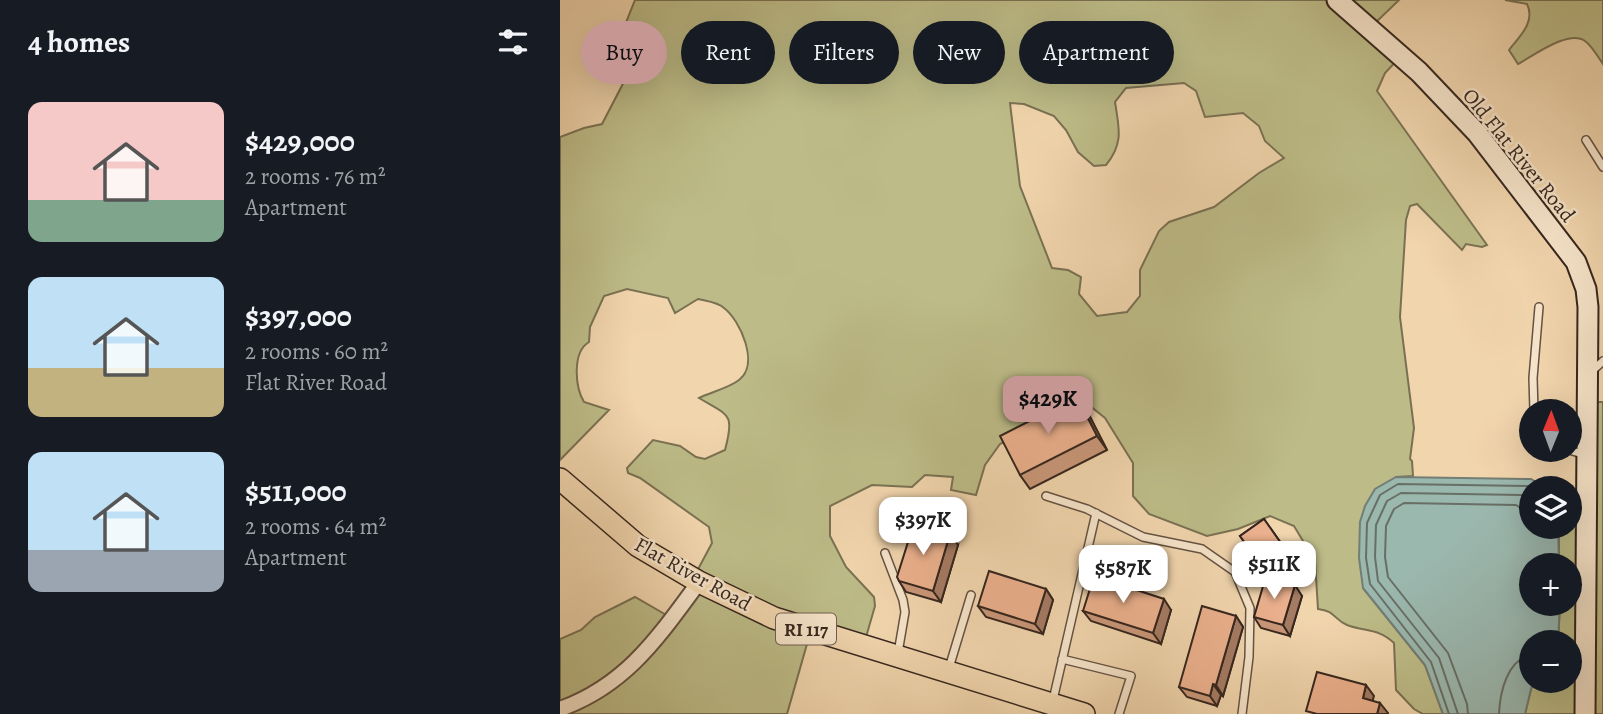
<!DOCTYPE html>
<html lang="en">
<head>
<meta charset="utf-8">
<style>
  body { margin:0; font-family:Alegreya,serif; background:#20242c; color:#f1f3f6; height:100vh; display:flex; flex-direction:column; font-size:26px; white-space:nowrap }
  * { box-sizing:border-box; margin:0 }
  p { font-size:23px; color:#9ea1a6 }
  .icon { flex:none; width:38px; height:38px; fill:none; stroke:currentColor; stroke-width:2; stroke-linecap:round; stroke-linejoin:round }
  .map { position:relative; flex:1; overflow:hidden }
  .drawer { display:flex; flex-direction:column; background:#171b24; width:560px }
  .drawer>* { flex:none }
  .hud { position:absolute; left:21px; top:21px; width:665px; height:63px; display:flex; gap:14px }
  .needle { width:46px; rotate:1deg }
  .tools { position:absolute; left:959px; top:399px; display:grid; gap:14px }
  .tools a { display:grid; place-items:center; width:63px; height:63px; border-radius:50%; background:#171b24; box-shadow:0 7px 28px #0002; font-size:35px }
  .price { position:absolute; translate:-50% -60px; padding:0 16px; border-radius:14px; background:#fff; color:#222; font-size:23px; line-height:46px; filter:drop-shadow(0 2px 4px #0008) }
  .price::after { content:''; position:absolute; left:50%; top:42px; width:21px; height:16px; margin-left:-10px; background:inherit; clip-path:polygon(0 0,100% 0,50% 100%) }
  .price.active { background:#c59692; color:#111 }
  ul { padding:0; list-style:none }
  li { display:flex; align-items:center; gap:21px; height:175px; padding:0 28px }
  li span { display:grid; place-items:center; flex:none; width:196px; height:140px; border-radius:14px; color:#555 }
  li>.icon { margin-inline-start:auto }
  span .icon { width:84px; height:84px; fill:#fffc; stroke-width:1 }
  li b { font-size:30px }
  h2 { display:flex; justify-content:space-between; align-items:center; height:84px; padding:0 28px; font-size:30px }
  .pill { padding:0 24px; border-radius:32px; background:#171b24; box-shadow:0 7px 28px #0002; font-size:24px; line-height:63px }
  .pill.active { background:#c59692; color:#111 }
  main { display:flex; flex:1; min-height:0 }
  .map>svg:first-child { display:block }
</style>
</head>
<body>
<main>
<section class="drawer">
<h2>4 homes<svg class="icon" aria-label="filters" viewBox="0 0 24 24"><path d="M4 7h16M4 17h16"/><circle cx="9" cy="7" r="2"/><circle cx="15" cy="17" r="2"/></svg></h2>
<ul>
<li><span style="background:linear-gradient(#f6c9c9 70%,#7fa58c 0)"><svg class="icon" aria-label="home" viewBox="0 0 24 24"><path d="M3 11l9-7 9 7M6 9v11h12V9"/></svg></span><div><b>$429,000</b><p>2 rooms · 76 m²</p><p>Apartment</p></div></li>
<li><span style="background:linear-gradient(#bfe0f5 65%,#c2b280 0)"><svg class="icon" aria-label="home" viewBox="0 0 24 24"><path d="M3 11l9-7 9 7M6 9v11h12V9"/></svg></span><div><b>$397,000</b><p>2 rooms · 60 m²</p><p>Flat River Road</p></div></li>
<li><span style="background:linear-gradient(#bfe0f5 70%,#9aa5b1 0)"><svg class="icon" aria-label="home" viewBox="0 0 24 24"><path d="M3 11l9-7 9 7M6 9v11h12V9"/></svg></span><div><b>$511,000</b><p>2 rooms · 64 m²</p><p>Apartment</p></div></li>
</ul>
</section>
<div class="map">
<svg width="1043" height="714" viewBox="0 0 1043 714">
  <rect width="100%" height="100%" fill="#f1d5ad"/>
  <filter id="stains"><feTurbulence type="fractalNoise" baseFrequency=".00286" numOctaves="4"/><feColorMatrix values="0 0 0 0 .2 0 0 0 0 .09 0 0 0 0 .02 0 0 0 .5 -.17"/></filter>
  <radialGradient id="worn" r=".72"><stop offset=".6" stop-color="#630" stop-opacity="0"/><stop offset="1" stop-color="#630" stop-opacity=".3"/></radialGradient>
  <!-- green -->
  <path fill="#bdbc88" stroke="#7a7153" stroke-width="2" fill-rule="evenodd" d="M 75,0 L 839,0 L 812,26 L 841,56 L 825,73 L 817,91 L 927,245 L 922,247 L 906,244 L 902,250 L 857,204 L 850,206 L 846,220 L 840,317 L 854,428 L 850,459 L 852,461 L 853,476 L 836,477 L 803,588 L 865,665 L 883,714 L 863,714 L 854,709 L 836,690 L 834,643 C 818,628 806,632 787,625 C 773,619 776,611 758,609 L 755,561 L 734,526 L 710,516 L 678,529 L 647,536 L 589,514 L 573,496 L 573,463 L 545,418 L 525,402 L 440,444 L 425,465 L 416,495 L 391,490 L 393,477 L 365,475 L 352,487 L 312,485 L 270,506 L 270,536 L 286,567 L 314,597 L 315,606 L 304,644 L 251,630 L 227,714 L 0,714 L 0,639 L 21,630 L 35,617 L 75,597 L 108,616 L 136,573 L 152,543 L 149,527 L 80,478 L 68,473 L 67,468 L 93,440 L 120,446 L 136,457 L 145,459 L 165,450 C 175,413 169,416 139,398 C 151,392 169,388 179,380 C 200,364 180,320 164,308 C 158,302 146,301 138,299 L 115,313 L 108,298 L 67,289 L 44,296 L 30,327 L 29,342 C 12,352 15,387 24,402 L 49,410 L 0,460 L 0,137 L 24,128 L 42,124 L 68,74 L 61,35 ZM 624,83 L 636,91 L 645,117 L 683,113 L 699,126 L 705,141 L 724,158 L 699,173 L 654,207 L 609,222 L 599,231 L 580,270 L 580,296 L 567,312 L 537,316 L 519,294 L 521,277 L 508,270 L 492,268 L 460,186 L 450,103 L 464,104 L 494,116 L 506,130 L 518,152 L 534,166 L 546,165 C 564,143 559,128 555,102 L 566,88 Z
    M 945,0 L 1043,0 L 1043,64 C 1038,57 1032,46 1025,41 C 1009,29 973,56 958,64 L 949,50 C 959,37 976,22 967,4 Z
    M 1029,402 L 1043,402 L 1043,714 L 965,714 L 973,681 L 1010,681 L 1010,642 L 998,642 L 1000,604 L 1010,604 L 1010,565 L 999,565 L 999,531 L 1005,527 L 1010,527 L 1010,523 L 1025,512 Z"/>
  <!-- water -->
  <path fill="#9bb8af" stroke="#737e75" stroke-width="2" d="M 836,477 L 971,479 L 976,482 L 977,488 L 971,488 L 971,527 L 998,527 L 999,565 L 971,565 L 971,604 L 1000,604 L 998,642 L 971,642 L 971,681 L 973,681 L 965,714 L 883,714 L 865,665 L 803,588 L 799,558 L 800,522 L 805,506 L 815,489 Z"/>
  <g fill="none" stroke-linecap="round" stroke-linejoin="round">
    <!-- shore -->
    <path stroke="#686f66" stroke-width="2" d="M 889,714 L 871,662 L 810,584 L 806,558 L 807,523 L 820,495 L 838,484 L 967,486 L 971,491
      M 898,714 L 879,658 L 818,581 L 815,557 L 816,525 L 827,501 L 841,493 L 961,495 L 971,502
      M 908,714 L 907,704 L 888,653 L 828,577 L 825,557 L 826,526 L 834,509 L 844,503 L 956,505 L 971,514
      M 939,714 C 940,692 947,660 971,655"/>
    <defs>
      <path id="lane" d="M 1026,140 L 1043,167
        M 1031,372 L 1043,361
        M 974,411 L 973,378 L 979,307
        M 1009,450 L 1026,455
        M 486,496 L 527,509 L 583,537 L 642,549 L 675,572 L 690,608 L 689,657 L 682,714
        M 325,553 L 343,600 L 345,612 L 338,653
        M 502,659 L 571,676 L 559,714
        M 389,668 L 411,595
        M 493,700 L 536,513"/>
      <path id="street" d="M 0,709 C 67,685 99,636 139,582"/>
      <path id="secondary" d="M 777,0 L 859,72 L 917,133 L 1016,262 L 1026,289 L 1028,307 L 1025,714"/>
      <path id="primary" d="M 0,479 L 78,546 L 139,582 L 214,618 L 524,714"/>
    </defs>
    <!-- lane casing -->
    <use href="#lane" stroke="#655242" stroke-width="10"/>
    <!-- street casing -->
    <use href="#street" stroke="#655242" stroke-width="18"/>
    <!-- secondary casing -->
    <use href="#secondary" stroke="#36261e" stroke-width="23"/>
    <!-- primary casing -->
    <use href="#primary" stroke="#36261e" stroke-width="24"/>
    <!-- lane -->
    <use href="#lane" stroke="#f6e4ca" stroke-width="7"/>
    <!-- street -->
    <use href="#street" stroke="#f6e4ca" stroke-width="14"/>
    <!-- secondary -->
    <use href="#secondary" stroke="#f6e4ca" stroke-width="19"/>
    <!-- primary -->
    <use href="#primary" stroke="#f1d5ad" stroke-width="21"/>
  </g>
  <!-- wall -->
  <path fill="#ca9779" stroke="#36261e" stroke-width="2" d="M 527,411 L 547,450 L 470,489 L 460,475 Z
    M 704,519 L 737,566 L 718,580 L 742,596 L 730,636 L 701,628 L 694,617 L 709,577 L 680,536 Z
    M 398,545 L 381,602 L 346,592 L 339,581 Z
    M 486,589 L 493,600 L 483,634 L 426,617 L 418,606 Z
    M 611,610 L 601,644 L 531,621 L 523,611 Z
    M 676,616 L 683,627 L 663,696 L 661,695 L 657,706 L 627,697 L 619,687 Z"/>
  <!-- shaded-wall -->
  <path fill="#a47b63" stroke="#36261e" stroke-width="2" d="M 517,397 L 527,411 L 547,450 L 537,436 Z
    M 390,534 L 398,545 L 381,602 L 373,591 Z
    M 735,585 L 742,596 L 730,636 L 723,625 Z
    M 486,589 L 493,600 L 483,634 L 475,624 Z
    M 604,599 L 611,610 L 601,644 L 593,633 Z
    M 676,616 L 683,627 L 663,696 L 656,685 Z
    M 653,684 L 661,695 L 657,706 L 650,696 Z
    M 806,685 L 814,696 L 810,709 L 803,698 Z
    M 820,703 L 828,713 L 828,714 L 817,714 Z"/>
  <!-- building -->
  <path fill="#ebb08d" stroke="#36261e" stroke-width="2" d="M 517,397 L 537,436 L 460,475 L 440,436 Z
    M 704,519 L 730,556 L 706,572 L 680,536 Z
    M 354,523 L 390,534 L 373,591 L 339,581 L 337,577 Z
    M 429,571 L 486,589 L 475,624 L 418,606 Z
    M 534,576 L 604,599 L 593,633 L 523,611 Z
    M 706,576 L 735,585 L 723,625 L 694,617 Z
    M 642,606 L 676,616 L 656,685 L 653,684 L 650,696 L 619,687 Z
    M 757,672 L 806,685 L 803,698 L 820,703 L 817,714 L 757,714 L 746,711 Z"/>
  <g text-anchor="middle" stroke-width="5" stroke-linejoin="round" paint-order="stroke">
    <!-- shield labels -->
    <rect fill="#f6e4ca" stroke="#705f52" stroke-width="2" x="216" y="613.5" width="60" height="31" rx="5"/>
    <g font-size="19" font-weight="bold" fill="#36261e">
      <text x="246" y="636">RI 117</text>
    </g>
    <!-- street labels -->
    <g font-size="21" fill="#36261e" stroke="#f6e4ca">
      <text transform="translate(959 155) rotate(51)" y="7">Old Flat River Road</text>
      <text transform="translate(133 574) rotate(29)" y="7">Flat River Road</text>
    </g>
  </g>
  <rect width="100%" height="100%" filter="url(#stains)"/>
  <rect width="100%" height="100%" fill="url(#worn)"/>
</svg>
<div class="tools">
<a><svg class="needle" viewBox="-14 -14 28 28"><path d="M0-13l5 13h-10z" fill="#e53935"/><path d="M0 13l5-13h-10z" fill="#9ea1a6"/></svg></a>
<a><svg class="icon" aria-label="layers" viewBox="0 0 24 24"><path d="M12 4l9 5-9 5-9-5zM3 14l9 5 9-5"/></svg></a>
<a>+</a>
<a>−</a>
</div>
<b class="price active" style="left:488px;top:436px">$429K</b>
<b class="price" style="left:363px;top:557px">$397K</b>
<b class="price" style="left:714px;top:601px">$511K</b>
<b class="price" style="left:563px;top:605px">$587K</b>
<div class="hud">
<a class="pill active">Buy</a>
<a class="pill">Rent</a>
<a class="pill">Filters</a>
<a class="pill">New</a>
<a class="pill">Apartment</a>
</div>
</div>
</main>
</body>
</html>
